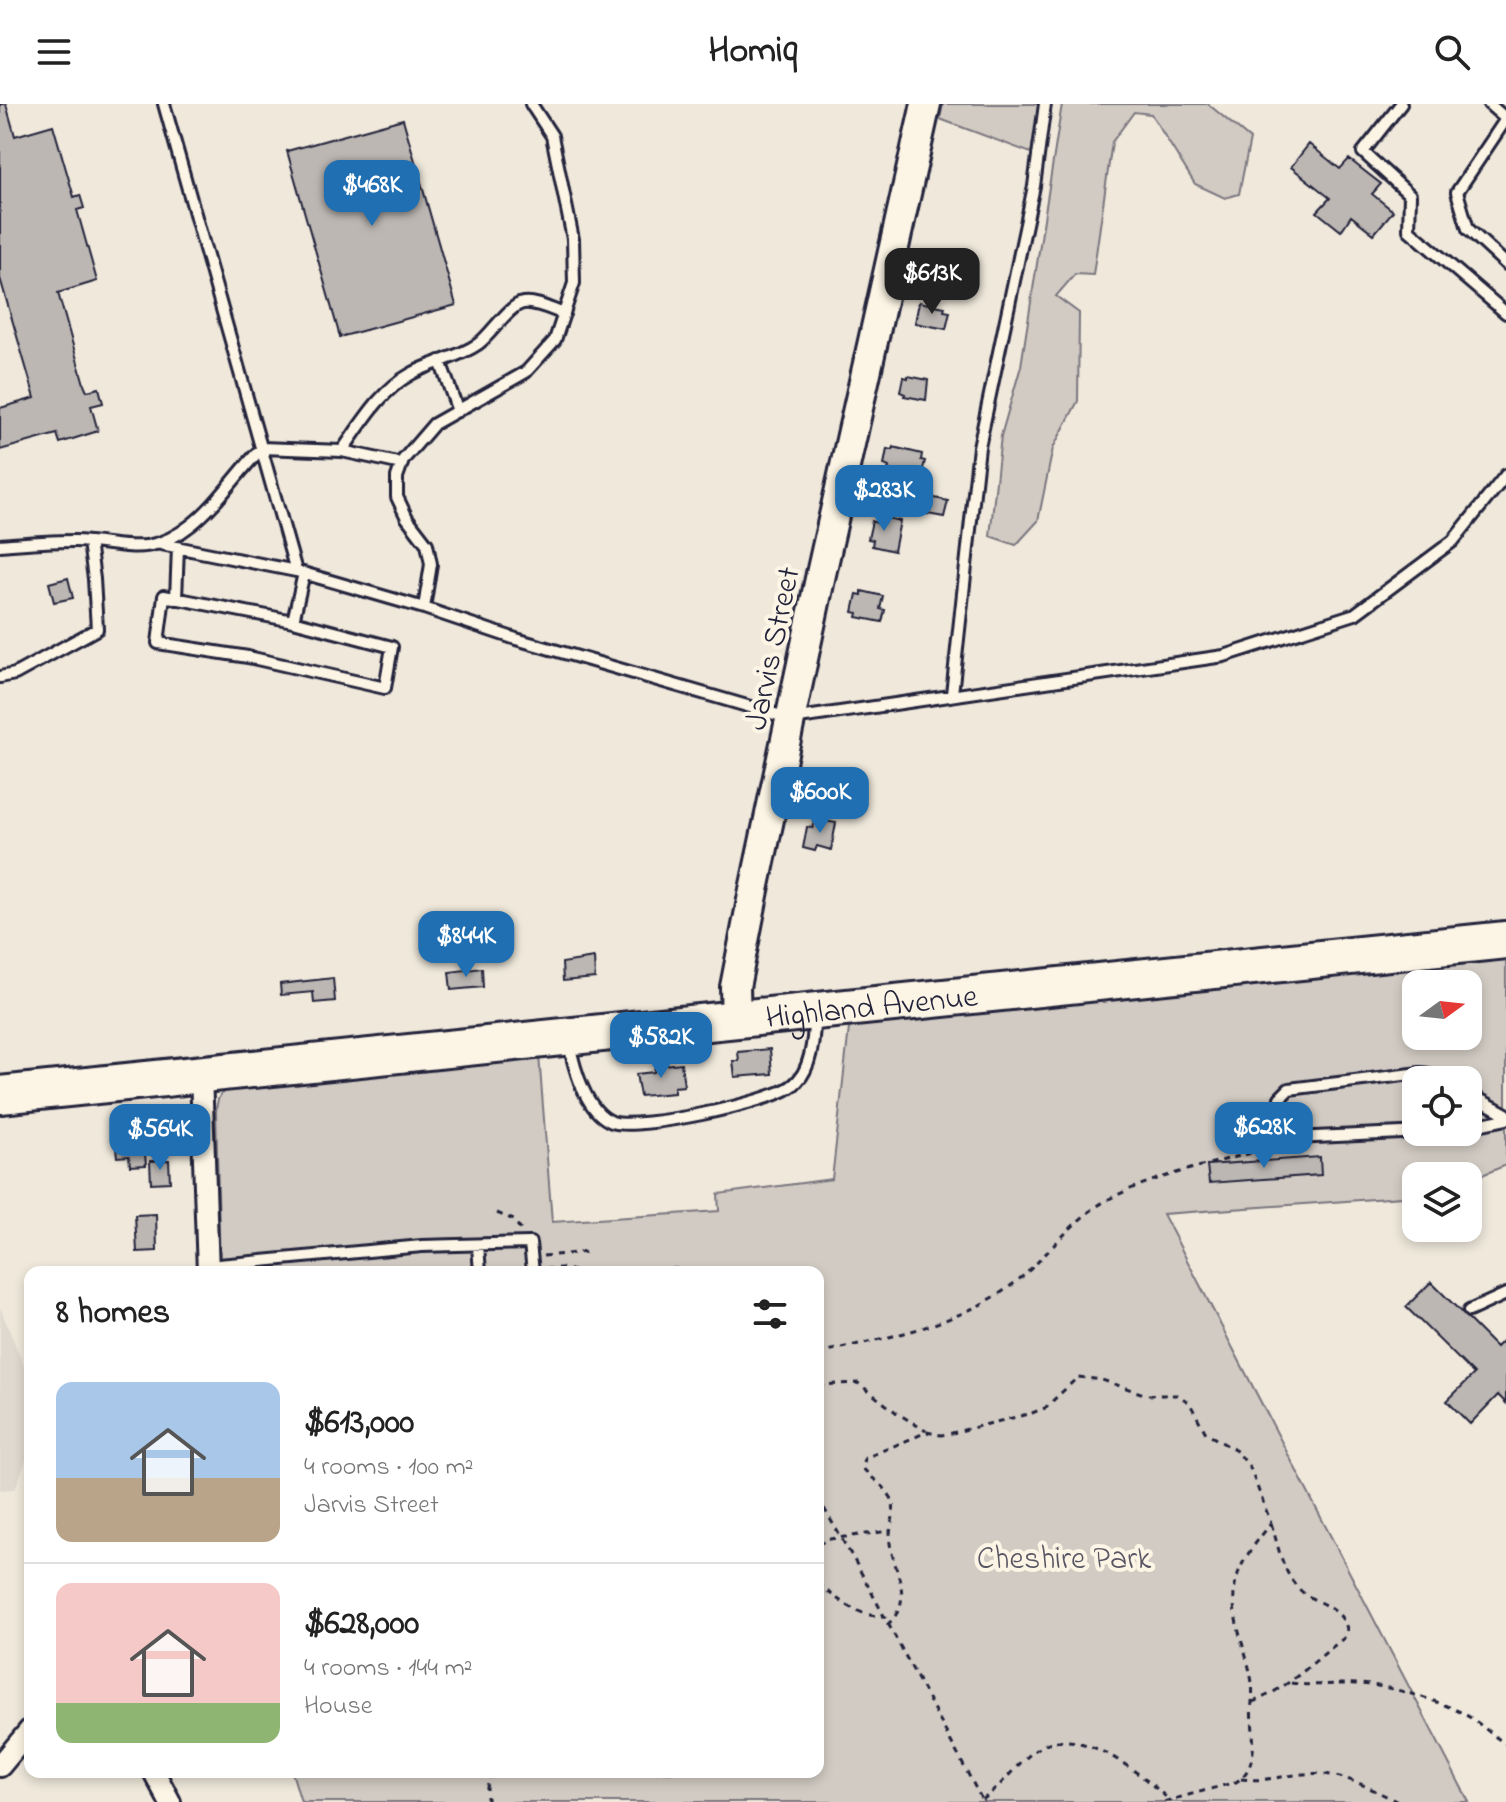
<!DOCTYPE html>
<html lang="en">
<head>
<meta charset="utf-8">
<style>
  body { margin:0; font-family:"Indie Flower",sans-serif; background:#f6f6f6; color:#222; height:100vh; display:flex; flex-direction:column; font-size:30px; white-space:nowrap }
  * { box-sizing:border-box; margin:0 }
  p { font-size:26px; color:#767676 }
  .icon { flex:none; width:44px; height:44px; fill:none; stroke:currentColor; stroke-width:2; stroke-linecap:round; stroke-linejoin:round }
  .map { position:relative; flex:1; overflow:hidden }
  .drawer { position:absolute; left:24px; top:1162px; width:800px; height:512px; display:flex; flex-direction:column; background:#fff; border-radius:16px; box-shadow:0 4px 12px #0003 }
  .drawer>* { flex:none }
  .needle { width:52px; rotate:75deg }
  .tools { position:absolute; left:1402px; top:866px; display:grid; gap:16px }
  .tools a { display:grid; place-items:center; width:80px; height:80px; border-radius:16px; background:#fff; box-shadow:0 4px 12px #0003; font-size:40px }
  .price { position:absolute; translate:-50% -68px; padding:0 18px; border-radius:16px; background:#1f6fb2; color:#fff; font-size:26px; line-height:52px; filter:drop-shadow(0 2px 4px #0008) }
  .price::after { content:''; position:absolute; left:50%; top:48px; width:24px; height:18px; margin-left:-12px; background:inherit; clip-path:polygon(0 0,100% 0,50% 100%) }
  .price.on { background:#222; color:#fff }
  ul { padding:0; list-style:none }
  li { display:flex; align-items:center; gap:24px; height:200px; padding:0 32px }
  li+li { border-top:2px solid #e0e0e0 }
  li span { display:grid; place-items:center; flex:none; width:224px; height:160px; border-radius:16px; color:#555 }
  li>.icon { margin-inline-start:auto }
  span .icon { width:96px; height:96px; fill:#fffc; stroke-width:1 }
  li b { font-size:34px }
  h2 { display:flex; justify-content:space-between; align-items:center; height:96px; padding:0 32px; font-size:34px }
  header { display:flex; justify-content:space-between; align-items:center; height:104px; padding:0 32px; background:#fff; font-size:36px; font-weight:700 }
  .map>svg:first-child { display:block }
</style>
</head>
<body>
<header><svg class="icon" aria-label="menu" viewBox="0 0 24 24"><path d="M4 6h16M4 12h16M4 18h16"/></svg>Homiq<svg class="icon" aria-label="search" viewBox="0 0 24 24"><circle cx="10" cy="10" r="6"/><path d="M15 15l6 6"/></svg></header>
<div class="map">
<svg width="1506" height="1698" viewBox="0 0 1506 1698">
  <rect width="100%" height="100%" fill="#efe8db"/>
  <filter id="ink" filterUnits="userSpaceOnUse"><feTurbulence type="fractalNoise" baseFrequency=".0125" numOctaves="2"/><feDisplacementMap in="SourceGraphic" scale="16" xChannelSelector="R" yChannelSelector="G"/><feConvolveMatrix kernelMatrix="1 2 1 2 8 2 1 2 1" color-interpolation-filters="sRGB"/></filter>
  <g filter="url(#ink)">
    <!-- built -->
    <path fill="#e0d9cf" d="M 0,1203 L 30,1277 L 30,1346 L 15,1385 L 0,1386 Z"/>
    <!-- green -->
    <path fill="#d1cbc3" stroke="#7a767f" stroke-width="2" fill-rule="evenodd" d="M 943,0 L 1040,0 L 1031,49 L 940,15 Z
      M 1062,0 L 1208,0 L 1250,35 L 1239,90 L 1225,94 L 1195,80 L 1151,10 L 1134,8 L 1112,38 L 1093,171 L 1075,170 L 1056,192 L 1079,209 L 1078,297 L 1053,344 L 1038,417 L 1016,441 L 990,432 L 1001,332 L 1021,262 Z
      M 1506,853 L 1506,1061 L 1468,1077 L 1468,1072 L 1416,1072 L 1416,1092 L 1163,1110 L 1469,1698 L 301,1698 L 292,1668 L 818,1668 L 818,1168 L 220,1168 L 216,1008 C 217,994 219,989 232,982 L 539,951 L 552,1118 L 719,1107 L 718,1090 L 832,1075 L 849,924 L 876,917 ZM 1416,880 L 1468,880 L 1468,932 L 1416,932 ZM 1416,976 L 1468,976 L 1468,1028 L 1416,1028 Z"/>
    <!-- building -->
    <path fill="#bcb7b3" stroke="#22223b" stroke-width="2" d="M 0,0 L 6,0 L 15,32 L 53,21 L 74,93 L 80,91 L 84,104 L 77,106 L 97,177 L 58,189 L 84,280 L 87,287 L 99,284 L 103,299 L 91,302 L 98,327 L 60,339 L 57,330 L 0,346 L 0,304 L 35,294 L 0,174 Z
      M 403,15 L 456,201 L 340,233 L 287,47 Z
      M 1309,40 L 1340,65 L 1349,55 L 1381,80 L 1372,90 L 1393,107 L 1374,130 L 1351,112 L 1341,127 L 1317,108 L 1330,94 L 1291,63 Z
      M 919,198 L 945,203 L 944,207 L 950,208 L 946,225 L 915,219 Z
      M 908,272 L 928,276 L 926,296 L 904,292 L 905,290 L 900,288 L 903,273 L 908,274 Z
      M 893,343 L 922,350 L 921,356 L 925,357 L 921,373 L 888,366 L 889,363 L 884,361 L 887,345 L 893,346 Z
      M 926,392 L 948,397 L 944,413 L 922,409 Z
      M 878,412 L 900,417 L 894,447 L 872,442 L 873,436 L 868,435 L 872,417 L 877,419 Z
      M 68,474 L 73,494 L 54,498 L 49,479 Z
      M 862,487 L 883,492 L 880,505 L 885,506 L 882,518 L 857,513 L 858,509 L 853,508 L 857,490 L 862,491 Z
      M 815,715 L 836,719 L 831,746 L 817,742 L 815,747 L 803,744 L 807,723 L 813,724 Z
      M 594,854 L 595,874 L 563,877 L 562,859 Z
      M 482,864 L 483,883 L 451,886 L 449,868 Z
      M 333,874 L 335,897 L 314,899 L 313,888 L 281,891 L 280,880 Z
      M 770,945 L 772,970 L 735,973 L 733,957 L 739,957 L 738,948 Z
      M 681,959 L 684,982 L 674,983 L 674,989 L 640,992 L 636,970 L 654,968 L 655,962 Z
      M 134,1022 L 135,1027 L 143,1027 L 146,1061 L 130,1062 L 129,1052 L 117,1053 L 114,1024 Z
      M 1320,1053 L 1321,1071 L 1209,1079 L 1207,1061 Z
      M 169,1056 L 170,1078 L 151,1079 L 150,1057 Z
      M 156,1110 L 157,1147 L 137,1148 L 135,1111 Z
      M 1431,1178 L 1496,1243 L 1506,1233 L 1506,1299 L 1498,1291 L 1470,1320 L 1447,1297 L 1474,1270 L 1406,1203 Z"/>
    <g fill="none" stroke-linecap="round" stroke-linejoin="round">
      <defs>
        <path id="lane" d="M 164,0 L 296,467 L 424,504 L 516,535 L 792,615 L 1224,552 L 1355,510 L 1453,437 L 1506,371
          M 1401,0 L 1363,48 L 1410,91 L 1409,126 L 1506,209
          M 1489,0 L 1506,15
          M 1506,15 L 1457,88 L 1468,125 L 1506,160
          M 440,257 L 458,307
          M 342,347 C 362,319 380,287 411,270 C 432,258 458,254 478,240 C 491,231 509,201 523,199 C 536,197 552,206 564,210
          M 161,440 L 296,467
          M 0,441 C 24,439 49,437 74,437 C 123,438 147,456 191,421 C 219,399 237,369 262,344 L 342,347 L 402,360
          M 176,495 L 178,443
          M 424,504 L 431,460 L 427,440 L 407,414 L 397,393 L 397,373 L 403,356 L 434,320 L 526,268 L 555,236 L 574,179 L 573,135 L 552,32 L 531,0
          M 293,517 L 164,492 L 158,539 L 248,553 L 385,584 L 392,543 L 293,517 L 304,469
          M 0,573 L 15,570 L 97,525 L 94,475 L 89,438
          M 952,590 L 979,343 L 1034,82 L 1045,0
          M 569,939 C 574,964 586,1008 612,1018 C 638,1027 769,999 792,982 C 811,969 814,935 814,914
          M 1468,989 L 1506,1010
          M 1468,1023 L 1506,1015
          M 1424,1028 L 1293,1034 L 1284,1027 L 1280,994 L 1289,985 L 1420,969 L 1429,970 L 1444,976
          M 478,1142 L 480,1168
          M 208,1162 L 422,1142 L 530,1139 L 533,1168
          M 1469,1207 L 1506,1190"/>
        <path id="street" d="M 201,970 L 208,1168
          M 0,1662 L 30,1626
          M 154,1668 L 170,1698"/>
        <path id="secondary" d="M 736,915 L 735,883 L 754,786 L 821,470 L 926,0"/>
        <g id="highway">
          <path id="s1" d="M 0,991 L 1506,836"/>
        </g>
      </defs>
      <!-- lane casing -->
      <use href="#lane" stroke="#22223b" stroke-width="16"/>
      <!-- street casing -->
      <use href="#street" stroke="#22223b" stroke-width="26"/>
      <!-- secondary casing -->
      <use href="#secondary" stroke="#22223b" stroke-width="34"/>
      <!-- highway casing -->
      <use href="#highway" stroke="#22223b" stroke-width="42"/>
      <!-- path -->
      <path stroke="#22223b" stroke-width="3" stroke-dasharray="6 6" stroke-linecap="butt" d="M 497,1109 L 514,1116 L 522,1128
        M 543,1152 L 588,1148
        M 545,1165 L 561,1164 L 578,1168
        M 649,1168 L 668,1164 L 700,1168
        M 818,1249 C 885,1234 962,1221 1017,1177 C 1050,1150 1074,1112 1113,1093 C 1159,1070 1220,1058 1270,1044 L 1278,1038
        M 818,1281 L 858,1279 L 897,1309 L 926,1327
        M 818,1394 L 857,1461 L 983,1698
        M 818,1440 L 830,1435 L 889,1427
        M 818,1480 C 836,1494 860,1514 883,1512
        M 887,1521 C 916,1495 894,1469 890,1439 C 888,1425 897,1410 892,1396 C 886,1381 872,1376 863,1364 L 865,1354 L 927,1328 L 941,1331 L 952,1329 L 1032,1309 L 1045,1304 L 1078,1273 L 1102,1276 L 1147,1291 L 1177,1291 L 1189,1298 L 1206,1329 L 1238,1348 L 1250,1364 L 1271,1419 C 1255,1441 1236,1460 1234,1489 C 1232,1520 1248,1549 1252,1579 C 1254,1592 1250,1604 1252,1616 C 1254,1637 1257,1665 1236,1678 L 1163,1698
        M 1291,1579 C 1316,1583 1334,1579 1359,1580 C 1388,1581 1446,1598 1471,1614 C 1483,1622 1493,1632 1506,1640
        M 1252,1598 C 1290,1584 1313,1557 1344,1534 L 1347,1525 C 1340,1500 1315,1501 1299,1485 C 1281,1466 1279,1443 1271,1419
        M 1241,1675 C 1263,1678 1282,1672 1303,1670 C 1338,1666 1368,1683 1398,1698
        M 982,1696 C 1004,1681 1019,1655 1042,1642 C 1080,1620 1145,1672 1171,1698
        M 487,1698 L 487,1683 L 492,1668"/>
      <!-- lane -->
      <use href="#lane" stroke="#fcf5e5" stroke-width="10"/>
      <!-- street -->
      <use href="#street" stroke="#fcf5e5" stroke-width="20"/>
      <!-- secondary -->
      <use href="#secondary" stroke="#fcf5e5" stroke-width="28"/>
      <!-- highway -->
      <use href="#highway" stroke="#fcf5e5" stroke-width="36"/>
    </g>
  </g>
  <g text-anchor="middle" stroke-width="8" stroke-linejoin="round" paint-order="stroke">
    <!-- street labels -->
    <g font-size="32" fill="#22223b" stroke="#fcf5e5">
      <text transform="translate(771 544) rotate(-78)" y="11">Jarvis Street</text>
      <text dy="11" stroke="none"><textPath href="#s1" startOffset="876">Highland Avenue</textPath></text>
    </g>
    <!-- park labels -->
    <g font-size="32" fill="#575564" stroke="#fcf5e5">
      <text x="1064" y="1464">Cheshire Park</text>
    </g>
  </g>
</svg>
<div class="tools">
<a><svg class="needle" viewBox="-14 -14 28 28"><path d="M0-13l5 13h-10z" fill="#e53935"/><path d="M0 13l5-13h-10z" fill="#767676"/></svg></a>
<a><svg class="icon" aria-label="locate" viewBox="0 0 24 24"><circle cx="12" cy="12" r="6"/><path d="M12 2v4M12 18v4M2 12h4M18 12h4"/></svg></a>
<a><svg class="icon" aria-label="layers" viewBox="0 0 24 24"><path d="M12 4l9 5-9 5-9-5zM3 14l9 5 9-5"/></svg></a>
</div>
<b class="price" style="left:372px;top:124px">$468K</b>
<b class="price on" style="left:932px;top:212px">$613K</b>
<b class="price" style="left:884px;top:429px">$283K</b>
<b class="price" style="left:820px;top:731px">$600K</b>
<b class="price" style="left:466px;top:875px">$844K</b>
<b class="price" style="left:661px;top:976px">$582K</b>
<b class="price" style="left:1264px;top:1066px">$628K</b>
<b class="price" style="left:160px;top:1068px">$564K</b>
<section class="drawer">
<h2>8 homes<svg class="icon" aria-label="filters" viewBox="0 0 24 24"><path d="M4 7h16M4 17h16"/><circle cx="9" cy="7" r="2"/><circle cx="15" cy="17" r="2"/></svg></h2>
<ul>
<li><span style="background:linear-gradient(#a9c7e8 60%,#b9a48a 0)"><svg class="icon" aria-label="home" viewBox="0 0 24 24"><path d="M3 11l9-7 9 7M6 9v11h12V9"/></svg></span><div><b>$613,000</b><p>4 rooms · 100 m²</p><p>Jarvis Street</p></div></li>
<li><span style="background:linear-gradient(#f6c9c9 75%,#8fb573 0)"><svg class="icon" aria-label="home" viewBox="0 0 24 24"><path d="M3 11l9-7 9 7M6 9v11h12V9"/></svg></span><div><b>$628,000</b><p>4 rooms · 144 m²</p><p>House</p></div></li>
</ul>
</section>
</div>
</body>
</html>
